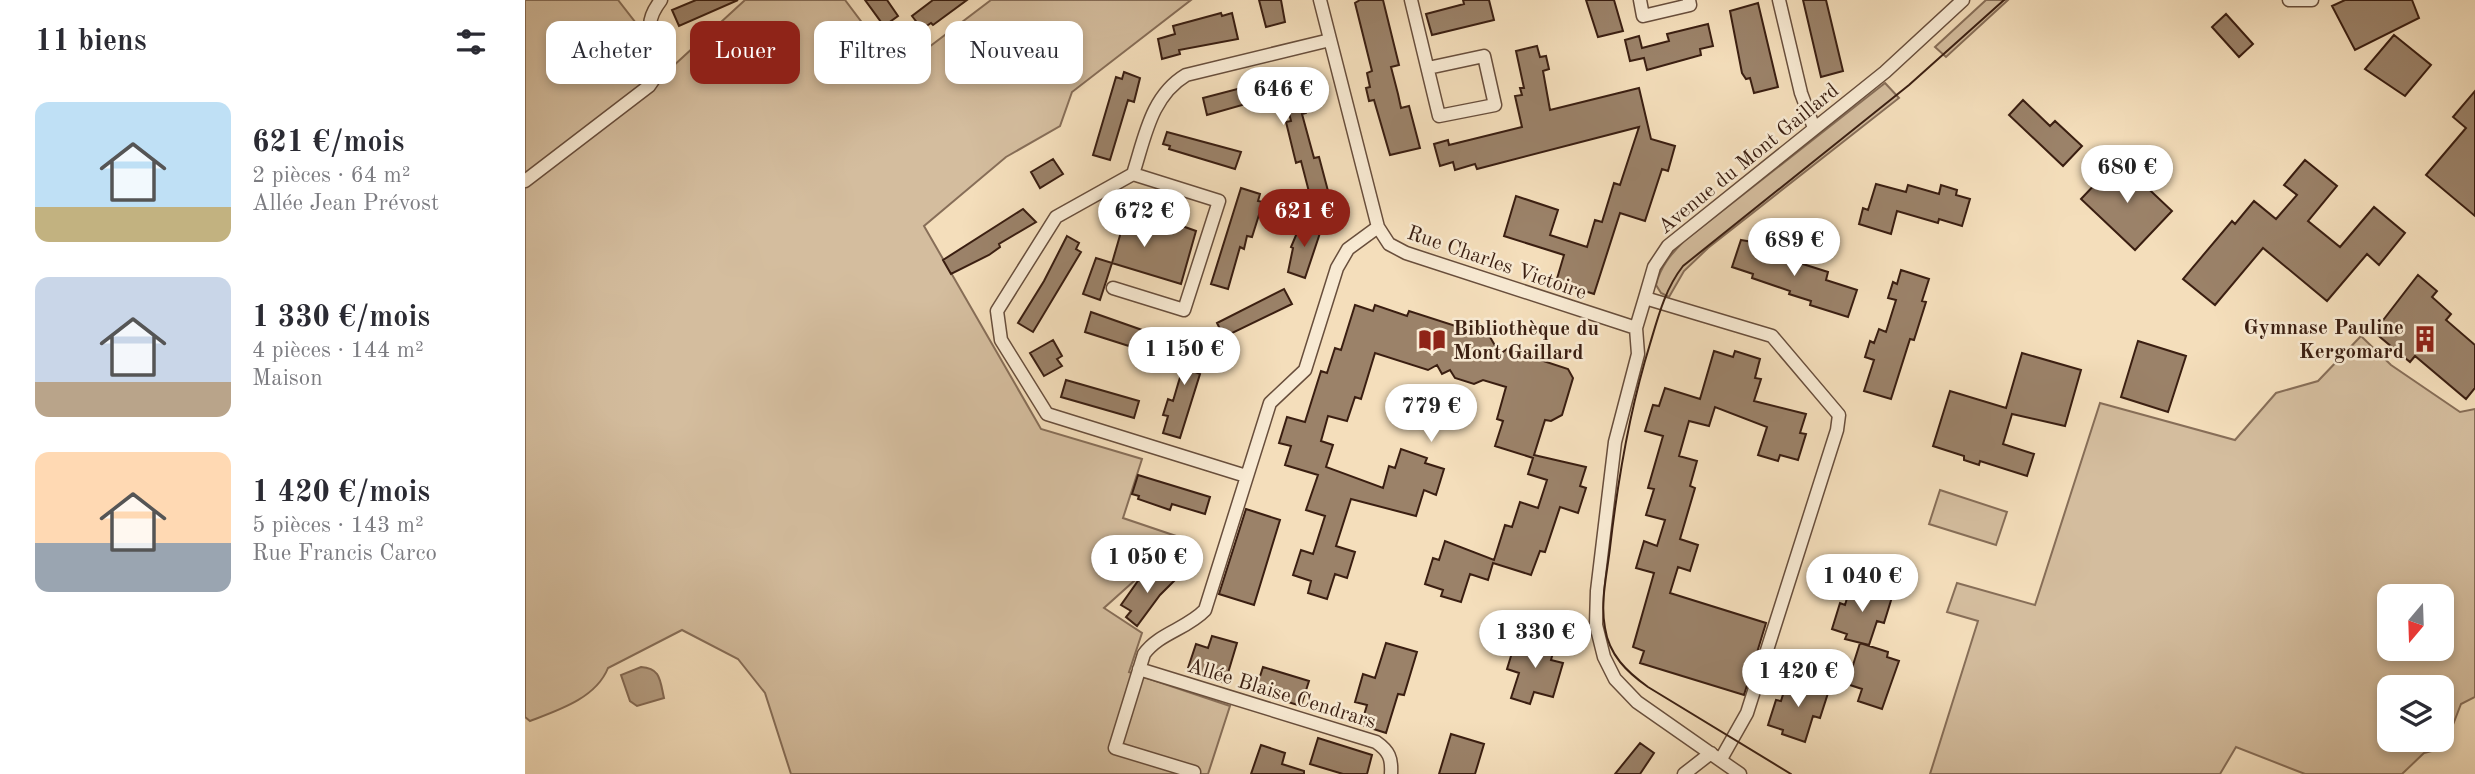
<!DOCTYPE html>
<html lang="fr">
<head>
<meta charset="utf-8">
<style>
  body { margin:0; font-family:"Old Standard TT",serif; background:#f2f2f3; color:#2b2b33; height:100vh; display:flex; flex-direction:column; font-size:26px; white-space:nowrap }
  * { box-sizing:border-box; margin:0 }
  p { font-size:23px; color:#7c7c81 }
  .icon { flex:none; width:38px; height:38px; fill:none; stroke:currentColor; stroke-width:2; stroke-linecap:round; stroke-linejoin:round }
  .map { position:relative; flex:1; overflow:hidden }
  .details { display:flex; flex-direction:column; background:#fff; width:525px }
  .details>* { flex:none }
  .hud { position:absolute; left:21px; top:21px; width:665px; height:63px; display:flex; gap:14px }
  .needle { width:46px; rotate:199deg }
  .tools { position:absolute; left:1852px; top:584px; display:grid; gap:14px }
  .tools a { display:grid; place-items:center; width:77px; height:77px; border-radius:14px; background:#fff; box-shadow:0 4px 10px #0003; font-size:35px }
  .price { position:absolute; translate:-50% -60px; padding:0 16px; border-radius:24px; background:#fff; color:#222; font-size:23px; line-height:46px; filter:drop-shadow(0 2px 4px #0008) }
  .price::after { content:''; position:absolute; left:50%; top:42px; width:21px; height:16px; margin-left:-10px; background:inherit; clip-path:polygon(0 0,100% 0,50% 100%) }
  .price.current { background:#8f2418; color:#fff }
  ul { padding:0; list-style:none }
  li { display:flex; align-items:center; gap:21px; height:175px; padding:0 35px }
  li span { display:grid; place-items:center; flex:none; width:196px; height:140px; border-radius:14px; color:#555 }
  li>.icon { margin-inline-start:auto }
  span .icon { width:84px; height:84px; fill:#fffc; stroke-width:1 }
  li b { font-size:30px }
  h2 { display:flex; justify-content:space-between; align-items:center; height:84px; padding:0 35px; font-size:30px }
  .chip { padding:0 24px; border-radius:14px; background:#fff; box-shadow:0 4px 10px #0003; font-size:24px; line-height:63px }
  .chip.current { background:#8f2418; color:#fff }
  main { display:flex; flex:1; min-height:0 }
  .map>svg:first-child { display:block }
</style>
</head>
<body>
<main>
<section class="details">
<h2>11 biens<svg class="icon" aria-label="filters" viewBox="0 0 24 24"><path d="M4 7h16M4 17h16"/><circle cx="9" cy="7" r="2"/><circle cx="15" cy="17" r="2"/></svg></h2>
<ul>
<li><span style="background:linear-gradient(#bfe0f5 75%,#c2b280 0)"><svg class="icon" aria-label="home" viewBox="0 0 24 24"><path d="M3 11l9-7 9 7M6 9v11h12V9"/></svg></span><div><b>621 €/mois</b><p>2 pièces · 64 m²</p><p>Allée Jean Prévost</p></div></li>
<li><span style="background:linear-gradient(#c9d6e8 75%,#b9a48a 0)"><svg class="icon" aria-label="home" viewBox="0 0 24 24"><path d="M3 11l9-7 9 7M6 9v11h12V9"/></svg></span><div><b>1 330 €/mois</b><p>4 pièces · 144 m²</p><p>Maison</p></div></li>
<li><span style="background:linear-gradient(#ffd9b3 65%,#9aa5b1 0)"><svg class="icon" aria-label="home" viewBox="0 0 24 24"><path d="M3 11l9-7 9 7M6 9v11h12V9"/></svg></span><div><b>1 420 €/mois</b><p>5 pièces · 143 m²</p><p>Rue Francis Carco</p></div></li>
</ul>
</section>
<div class="map">
<svg width="1950" height="774" viewBox="0 0 1950 774">
  <rect width="100%" height="100%" fill="#f4debb"/>
  <filter id="stains"><feTurbulence type="fractalNoise" baseFrequency=".00286" numOctaves="4"/><feColorMatrix values="0 0 0 0 .2 0 0 0 0 .09 0 0 0 0 .02 0 0 0 .5 -.17"/></filter>
  <radialGradient id="worn" r=".72"><stop offset=".6" stop-color="#630" stop-opacity="0"/><stop offset="1" stop-color="#630" stop-opacity=".3"/></radialGradient>
  <!-- green -->
  <path fill="#d4bd9e" stroke="#876e58" stroke-width="2" fill-rule="evenodd" d="M 0,0 L 93,0 L 146,68 L 220,0 L 320,0 L 366,61 L 383,63 L 466,0 L 666,0 L 547,92 L 535,126 L 481,157 L 399,226 L 516,429 L 617,459 L 598,518 L 657,538 L 579,608 L 617,633 L 604,672 L 705,706 L 683,774 L 266,774 L 240,693 L 213,659 L 157,630 L 83,668 C 71,698 34,710 5,721 L 0,717 Z
    M 1461,0 L 1483,0 L 1421,57 L 1410,47 Z
    M 1360,83 L 1374,98 L 1183,248 L 1159,271 L 1144,297 L 1136,293 L 1131,285 C 1135,267 1146,254 1159,241 Z
    M 1836,336 L 1866,365 L 1935,412 L 1950,409 L 1950,697 L 1936,704 L 1919,748 L 1899,753 L 1877,774 L 1780,774 L 1711,747 L 1695,774 L 1405,774 L 1453,621 L 1422,612 L 1432,583 L 1510,605 L 1575,403 L 1710,440 L 1751,393 L 1793,381 ZM 1864,597 L 1916,597 L 1916,649 L 1864,649 ZM 1864,688 L 1916,688 L 1916,740 L 1864,740 Z
    M 1415,490 L 1482,512 L 1471,545 L 1404,524 Z"/>
  <!-- water -->
  <path fill="#b59d81" stroke="#846a54" stroke-width="2" d="M 116,667 C 136,668 135,681 139,698 L 112,706 L 105,701 L 96,675 Z"/>
  <!-- building -->
  <path fill="#9b8269" stroke="#3a1e11" stroke-width="2" d="M 171,0 L 213,0 L 154,26 L 147,10 Z
    M 340,0 L 362,0 L 373,16 L 359,26 Z
    M 408,0 L 442,0 L 408,25 L 406,23 L 397,29 L 387,16 Z
    M 734,0 L 756,0 L 760,22 L 741,27 Z
    M 835,0 L 858,0 L 874,65 L 866,67 L 873,94 L 876,108 L 884,106 L 895,148 L 865,155 L 849,100 L 844,101 L 841,88 L 845,87 L 842,73 L 847,71 L 830,3 Z
    M 938,0 L 964,0 L 969,20 L 907,35 L 901,14 L 939,4 Z
    M 1061,0 L 1089,0 L 1098,31 L 1073,37 Z
    M 1278,0 L 1301,0 L 1318,71 L 1296,77 Z
    M 1820,0 L 1887,0 L 1894,18 L 1830,50 L 1807,6 Z
    M 1233,3 L 1253,87 L 1229,93 L 1225,78 L 1221,79 L 1217,73 L 1205,11 Z
    M 696,13 L 697,16 L 707,13 L 713,39 L 654,50 L 655,54 L 637,59 L 633,39 L 650,34 L 648,26 Z
    M 1701,14 L 1728,44 L 1714,57 L 1687,27 Z
    M 1183,24 L 1188,46 L 1175,49 L 1176,55 L 1122,70 L 1119,58 L 1105,61 L 1100,40 L 1114,36 L 1117,48 L 1144,41 L 1142,34 Z
    M 1869,35 L 1906,65 L 1880,96 L 1840,69 Z
    M 1012,46 L 1015,57 L 1021,56 L 1024,69 L 1018,71 L 1025,110 L 1114,88 L 1126,139 L 1150,146 L 1143,171 L 1137,169 L 1120,221 L 1095,213 L 1069,294 L 1031,282 L 1039,255 L 979,236 L 991,196 L 1033,210 L 1025,235 L 1062,247 L 1070,220 L 1077,222 L 1089,183 L 1095,185 L 1114,127 L 952,169 L 950,164 L 930,170 L 928,162 L 915,166 L 909,144 L 923,140 L 924,145 L 997,127 L 990,96 L 997,95 L 995,88 L 999,88 L 991,51 Z
    M 599,72 L 615,78 L 609,102 L 603,100 L 585,160 L 568,155 L 591,77 L 597,79 Z
    M 774,73 L 782,106 L 781,113 L 777,114 L 789,158 L 794,157 L 807,206 L 789,211 L 776,161 L 771,163 L 761,122 L 766,121 L 759,93 L 682,115 L 678,98 Z
    M 1950,91 L 1950,216 L 1901,175 L 1941,128 L 1928,117 Z
    M 1498,100 L 1525,126 L 1530,121 L 1557,146 L 1538,166 L 1484,115 Z
    M 642,132 L 716,152 L 710,169 L 644,149 L 645,146 L 638,144 Z
    M 528,159 L 538,174 L 515,188 L 506,172 Z
    M 1593,160 L 1647,211 L 1610,250 L 1556,199 Z
    M 1780,160 L 1812,186 L 1783,221 L 1815,247 L 1849,207 L 1880,233 L 1854,265 L 1842,254 L 1802,301 L 1738,248 L 1690,305 L 1658,279 L 1707,221 L 1710,224 L 1729,201 L 1751,219 L 1772,195 L 1759,185 Z
    M 1351,184 L 1381,192 L 1383,185 L 1414,194 L 1416,185 L 1432,190 L 1431,195 L 1445,199 L 1437,226 L 1414,219 L 1413,223 L 1372,211 L 1366,234 L 1334,224 L 1338,208 L 1343,210 Z
    M 716,188 L 735,194 L 733,201 L 738,202 L 727,237 L 722,236 L 719,249 L 715,247 L 703,289 L 686,284 Z
    M 581,207 L 617,218 L 618,212 L 671,231 L 656,284 L 587,263 L 575,300 L 558,294 L 571,258 L 587,263 L 596,232 L 581,227 L 584,221 L 578,218 Z
    M 498,209 L 511,222 L 474,244 L 475,247 L 464,255 L 426,274 L 418,260 Z
    M 777,221 L 797,227 L 780,278 L 763,272 L 768,248 L 766,247 Z
    M 542,236 L 554,243 L 551,249 L 556,252 L 508,332 L 493,323 L 519,281 Z
    M 1216,240 L 1246,245 L 1243,253 L 1303,272 L 1301,280 L 1332,290 L 1323,317 L 1285,305 L 1286,301 L 1264,294 L 1265,291 L 1227,278 L 1228,274 L 1207,267 Z
    M 1376,270 L 1404,279 L 1397,301 L 1401,302 L 1389,340 L 1385,339 L 1366,399 L 1339,391 L 1349,360 L 1340,357 L 1345,341 L 1349,343 L 1354,329 L 1361,332 L 1371,300 L 1363,298 L 1368,282 L 1372,284 Z
    M 1893,275 L 1912,291 L 1907,297 L 1926,314 L 1921,320 L 1950,345 L 1950,388 L 1941,399 L 1890,356 L 1885,362 L 1849,332 Z
    M 759,289 L 767,304 L 699,337 L 692,323 Z
    M 830,305 L 848,311 L 850,305 L 882,316 L 884,311 L 965,337 L 975,354 L 982,349 L 1043,369 L 1048,378 L 1037,415 L 1026,421 L 1020,420 L 1009,455 L 1061,467 L 1055,486 L 1061,488 L 1053,513 L 1035,507 L 1020,552 L 1015,551 L 1006,575 L 968,563 L 963,580 L 945,574 L 936,602 L 916,596 L 918,590 L 900,584 L 908,558 L 914,560 L 920,541 L 969,560 L 980,525 L 987,527 L 995,502 L 1013,508 L 1022,480 L 1003,474 L 1008,458 L 970,446 L 978,421 L 972,419 L 981,387 L 958,380 L 949,384 L 930,378 L 925,370 L 917,374 L 912,365 L 903,370 L 850,353 L 836,399 L 830,397 L 822,421 L 803,416 L 796,441 L 808,445 L 801,467 L 858,488 L 864,466 L 870,468 L 876,449 L 902,458 L 900,463 L 919,469 L 911,495 L 899,490 L 891,516 L 826,499 L 811,546 L 830,552 L 822,578 L 810,574 L 802,599 L 783,593 L 786,581 L 768,575 L 776,550 L 788,554 L 800,516 L 781,510 L 793,475 L 760,465 L 766,446 L 754,443 L 762,417 L 780,422 L 796,371 L 802,373 L 810,348 L 816,350 Z
    M 566,312 L 637,337 L 632,355 L 560,332 Z
    M 663,333 L 681,339 L 670,372 L 675,374 L 655,438 L 638,433 L 643,416 L 638,415 L 643,399 L 648,401 L 653,384 L 658,368 L 653,367 Z
    M 528,340 L 537,356 L 532,359 L 537,366 L 519,376 L 505,353 Z
    M 1613,341 L 1661,356 L 1643,412 L 1596,397 Z
    M 1189,351 L 1208,357 L 1210,351 L 1235,359 L 1230,378 L 1236,379 L 1229,401 L 1281,414 L 1275,433 L 1281,434 L 1273,460 L 1255,455 L 1253,461 L 1233,455 L 1242,427 L 1190,407 L 1184,426 L 1164,421 L 1154,456 L 1172,461 L 1165,486 L 1170,488 L 1155,539 L 1173,545 L 1165,571 L 1153,567 L 1145,593 L 1241,623 L 1219,695 L 1115,663 L 1119,651 L 1108,647 L 1129,573 L 1111,568 L 1119,541 L 1132,546 L 1140,520 L 1121,515 L 1129,489 L 1123,488 L 1138,436 L 1120,431 L 1128,405 L 1134,406 L 1140,388 L 1175,399 Z
    M 1497,353 L 1556,370 L 1540,426 L 1487,414 L 1478,444 L 1509,454 L 1502,476 L 1455,461 L 1454,465 L 1439,460 L 1439,456 L 1408,446 L 1425,391 L 1481,408 Z
    M 541,380 L 614,401 L 609,418 L 536,397 Z
    M 613,475 L 685,497 L 680,514 L 647,504 L 645,510 L 613,499 L 614,496 L 607,494 Z
    M 721,509 L 755,520 L 729,605 L 694,594 Z
    M 638,566 L 652,578 L 635,595 L 612,626 L 601,617 L 606,611 L 596,605 L 615,578 L 623,585 Z
    M 1327,582 L 1367,597 L 1359,623 L 1352,621 L 1344,645 L 1320,639 L 1322,634 L 1307,629 L 1315,603 L 1320,605 Z
    M 687,636 L 712,643 L 700,683 L 662,671 L 671,644 L 683,648 Z
    M 1013,636 L 1031,642 L 1026,660 L 1038,663 L 1028,697 L 1009,692 L 1005,704 L 986,698 L 994,673 L 982,669 L 990,643 L 1009,649 Z
    M 861,643 L 892,652 L 879,695 L 873,694 L 861,733 L 836,725 L 842,705 L 830,702 L 838,674 L 850,678 Z
    M 1335,643 L 1363,652 L 1362,657 L 1374,661 L 1357,709 L 1333,701 L 1337,689 L 1322,684 Z
    M 738,667 L 784,681 L 776,706 L 730,692 Z
    M 1263,678 L 1303,693 L 1295,718 L 1288,716 L 1280,742 L 1257,734 L 1258,730 L 1243,725 L 1251,700 L 1256,701 Z
    M 926,734 L 959,744 L 950,774 L 914,774 Z
    M 793,738 L 847,755 L 842,774 L 818,774 L 785,764 Z
    M 1115,743 L 1129,753 L 1115,774 L 1090,774 Z
    M 736,745 L 760,753 L 757,764 L 779,771 L 779,774 L 726,774 Z"/>
  <g fill="none" stroke-linecap="round" stroke-linejoin="round">
    <defs>
      <path id="minor" d="M 795,0 L 853,227 L 864,244 L 881,253 L 1111,328
        M 886,0 L 914,116 L 970,105 L 959,56 L 903,68
        M 1115,0 L 1118,16 L 1165,5 L 1164,0
        M 1254,0 L 1276,93 L 1289,128
        M 1764,0 L 1787,0
        M 608,174 L 531,217 L 472,311 L 476,340 L 522,414 L 721,476
        M 0,181 L 124,86 L 140,63 C 131,35 114,29 136,0
        M 588,288 L 659,310 L 694,201 L 608,174 C 620,137 626,96 661,75 L 805,40
        M 1120,298 L 1247,336 L 1314,415 L 1312,430 L 1222,713 L 1196,759
        M 614,669 L 851,742 C 864,751 867,758 866,774
        M 669,772 L 590,748 L 619,654 C 634,633 662,629 680,610 L 745,403 L 780,370 L 812,268 L 823,249 L 853,227
        M 1159,774 L 1186,753
        M 1215,774 L 1112,702 L 1090,679 L 1079,657 L 1071,625 L 1072,591 L 1090,442 L 1113,354 L 1111,328 L 1120,298 L 1129,267 L 1143,246 L 1360,72 L 1438,0"/>
    </defs>
    <!-- minor casing -->
    <use href="#minor" stroke="#684e3c" stroke-width="15"/>
    <!-- minor -->
    <use href="#minor" stroke="#f8ead3" stroke-width="12"/>
    <!-- tram -->
    <path stroke="#3a1e11" stroke-width="2" d="M 1266,774 L 1123,687 C 1102,672 1084,655 1080,628 C 1075,602 1082,574 1085,548 C 1093,478 1104,412 1125,344 C 1133,317 1140,289 1158,266 L 1384,85 L 1479,0"/>
  </g>
  <!-- icons -->
  <defs>
    <symbol id="building-bare" viewBox="-9 -9 18 18"><path d="M-4-6H4V6H1V3H-1V6H-4ZM-2.5-4.3h1.7v1.8h-1.7ZM.8-4.3h1.7v1.8H.8ZM-2.5-1h1.7V.8h-1.7ZM.8-1h1.7V.8H.8Z" fill="#8f2418" stroke="#f8ead3" stroke-width="2.5" paint-order="stroke"/></symbol>
    <symbol id="library-bare" viewBox="-9 -9 18 18"><path d="M-6-4Q-3-5.5-.7-3.5V5Q-3 3-6 4ZM6-4Q3-5.5 .7-3.5V5Q3 3 6 4Z" fill="#8f2418" stroke="#f8ead3" stroke-width="2.5" paint-order="stroke"/></symbol>
  </defs>
  <g fill-rule="evenodd">
    <use href="#building-bare" x="1881" y="320" width="38" height="38"/>
    <use href="#library-bare" x="888" y="321" width="38" height="38"/>
  </g>
  <g text-anchor="middle" stroke-width="5" stroke-linejoin="round" paint-order="stroke">
    <!-- street labels -->
    <g font-size="21" fill="#3a1e11" stroke="#f8ead3">
      <text transform="translate(1223 158) rotate(-39)" y="7">Avenue du Mont Gaillard</text>
      <text transform="translate(972 262) rotate(19)" y="7">Rue Charles Victoire</text>
      <text transform="translate(757 693) rotate(17)" y="7">Allée Blaise Cendrars</text>
    </g>
    <!-- poi labels -->
    <g font-size="21" font-weight="bold" fill="#3a1e11" stroke="#f8ead3" text-anchor="end">
      <text x="1879" y="334">Gymnase Pauline<tspan x="1879" dy="24">Kergomard</tspan></text>
      <text x="928" y="335" text-anchor="start">Bibliothèque du<tspan x="928" dy="24">Mont Gaillard</tspan></text>
    </g>
  </g>
  <rect width="100%" height="100%" filter="url(#stains)"/>
  <rect width="100%" height="100%" fill="url(#worn)"/>
</svg>
<div class="tools">
<a><svg class="needle" viewBox="-14 -14 28 28"><path d="M0-13l5 13h-10z" fill="#e53935"/><path d="M0 13l5-13h-10z" fill="#7c7c81"/></svg></a>
<a><svg class="icon" aria-label="layers" viewBox="0 0 24 24"><path d="M12 4l9 5-9 5-9-5zM3 14l9 5 9-5"/></svg></a>
</div>
<b class="price" style="left:758px;top:127px">646 €</b>
<b class="price" style="left:1602px;top:205px">680 €</b>
<b class="price" style="left:619px;top:249px">672 €</b>
<b class="price current" style="left:779px;top:249px">621 €</b>
<b class="price" style="left:1269px;top:278px">689 €</b>
<b class="price" style="left:659px;top:387px">1 150 €</b>
<b class="price" style="left:906px;top:444px">779 €</b>
<b class="price" style="left:622px;top:595px">1 050 €</b>
<b class="price" style="left:1337px;top:614px">1 040 €</b>
<b class="price" style="left:1010px;top:670px">1 330 €</b>
<b class="price" style="left:1273px;top:709px">1 420 €</b>
<div class="hud">
<a class="chip">Acheter</a>
<a class="chip current">Louer</a>
<a class="chip">Filtres</a>
<a class="chip">Nouveau</a>
</div>
</div>
</main>
</body>
</html>
